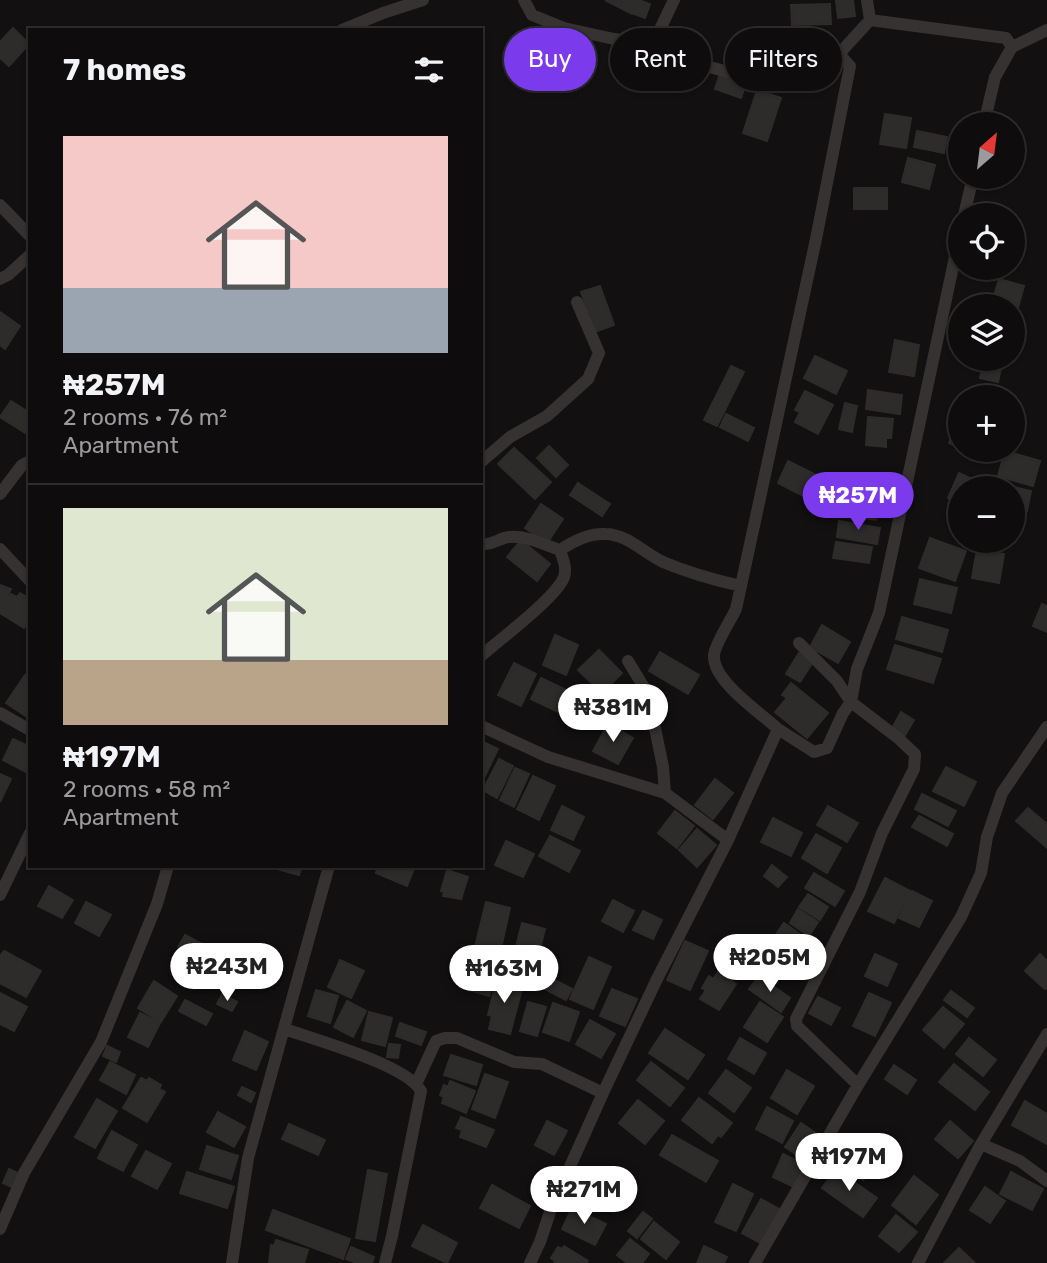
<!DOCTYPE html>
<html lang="en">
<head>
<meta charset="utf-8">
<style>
  body { margin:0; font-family:Rubik,sans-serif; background:#171515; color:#f1f3f6; height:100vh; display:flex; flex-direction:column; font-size:26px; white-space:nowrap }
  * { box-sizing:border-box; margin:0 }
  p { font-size:23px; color:#9b9b9d }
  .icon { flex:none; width:38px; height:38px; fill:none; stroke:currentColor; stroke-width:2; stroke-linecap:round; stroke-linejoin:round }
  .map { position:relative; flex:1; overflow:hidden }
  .panel { position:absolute; left:28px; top:28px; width:455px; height:840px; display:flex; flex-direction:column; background:#0e0c0c; border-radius:0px; box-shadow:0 2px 5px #0004,0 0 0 2px #2e2c2d }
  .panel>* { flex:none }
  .top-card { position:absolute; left:504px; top:28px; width:438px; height:63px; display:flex; gap:14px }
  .needle { width:46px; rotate:28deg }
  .fabs { position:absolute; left:948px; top:112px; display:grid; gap:14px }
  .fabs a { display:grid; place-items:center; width:77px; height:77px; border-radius:50%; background:#0e0c0c; box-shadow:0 2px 5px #0004,0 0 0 2px #2e2c2d; font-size:35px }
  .price { position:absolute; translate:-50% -60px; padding:0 16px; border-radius:24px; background:#fff; color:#222; font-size:23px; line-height:46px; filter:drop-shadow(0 2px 4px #0008) }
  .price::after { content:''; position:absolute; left:50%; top:42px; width:21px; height:16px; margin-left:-10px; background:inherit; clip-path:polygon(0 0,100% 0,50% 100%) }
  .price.on { background:#7c3aed; color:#fff }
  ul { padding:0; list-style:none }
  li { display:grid; align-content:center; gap:14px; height:371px; padding:0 35px }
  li+li { border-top:2px solid #2e2c2d }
  li span { display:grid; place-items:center; height:217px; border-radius:0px; color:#555 }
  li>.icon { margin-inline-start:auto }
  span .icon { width:126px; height:126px; fill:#fffc; stroke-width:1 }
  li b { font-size:30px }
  h2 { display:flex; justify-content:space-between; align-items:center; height:84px; padding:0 35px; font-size:30px }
  .chip { padding:0 24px; border-radius:32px; background:#0e0c0c; box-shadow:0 2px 5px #0004,0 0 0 2px #2e2c2d; font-size:24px; line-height:63px }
  .chip.on { background:#7c3aed; color:#fff }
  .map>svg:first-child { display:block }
</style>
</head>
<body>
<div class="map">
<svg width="1047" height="1263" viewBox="0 0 1047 1263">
  <rect width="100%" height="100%" fill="#121010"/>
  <!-- building -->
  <path fill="#2e2c2b" stroke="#2e2b2a" stroke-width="2" d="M 605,0 L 639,0 L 632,14 Z
    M 639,0 L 650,4 L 645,18 L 634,14 Z
    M 836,0 L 853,0 L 855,16 L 838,18 Z
    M 830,4 L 831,24 L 792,25 L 791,5 Z
    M 13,28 L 29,44 L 9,66 L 0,58 L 0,42 Z
    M 720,74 L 746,83 L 741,98 L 715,89 Z
    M 757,90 L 781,98 L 767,141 L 743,133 Z
    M 885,114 L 911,118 L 906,148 L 880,144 Z
    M 917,131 L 947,137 L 944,153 L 914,147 Z
    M 908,158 L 935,165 L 929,189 L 902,182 Z
    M 854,188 L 887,188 L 887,209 L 854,209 Z
    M 999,279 L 1024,286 L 1017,311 L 1013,309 L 1013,306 L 992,303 Z
    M 600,286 L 614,325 L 595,332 L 581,292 Z
    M 0,312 L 20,326 L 5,349 L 0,345 Z
    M 895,340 L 919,345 L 914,376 L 889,372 Z
    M 815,356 L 847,371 L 836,394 L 804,378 Z
    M 984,359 L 1003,359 L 998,382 L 980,378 Z
    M 731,366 L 744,372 L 717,426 L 704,420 Z
    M 868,390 L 902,395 L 900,414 L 866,409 Z
    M 805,391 L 833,405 L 818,434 L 795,422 L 800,412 L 795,410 Z
    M 11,401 L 30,413 L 30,436 L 0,417 Z
    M 845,403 L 857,406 L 852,432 L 839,429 Z
    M 726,414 L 754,428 L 748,441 L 720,427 Z
    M 868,417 L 893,419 L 891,438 L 886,438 L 886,447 L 866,445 Z
    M 956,424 L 961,426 L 961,448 L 949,443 Z
    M 549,446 L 568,465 L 556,477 L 537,458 Z
    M 514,448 L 551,482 L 535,499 L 498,464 Z
    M 1005,451 L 1040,461 L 1033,486 L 998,476 Z
    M 788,461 L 820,477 L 809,499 L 778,483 Z
    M 959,473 L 978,482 L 976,488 L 961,488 L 961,504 L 948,498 Z
    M 578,483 L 610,504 L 602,516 L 570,495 Z
    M 837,483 L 854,485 L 852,507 L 835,506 Z
    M 997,483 L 1031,491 L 1027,511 L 1013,508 L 1013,488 L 995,488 Z
    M 857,489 L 880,492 L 876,520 L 853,517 Z
    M 541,504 L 563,519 L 547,543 L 525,528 Z
    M 839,521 L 880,528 L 877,544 L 837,537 Z
    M 930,538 L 966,551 L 955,581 L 919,568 Z
    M 521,540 L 550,564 L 537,581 L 507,557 Z
    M 836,542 L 872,547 L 869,563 L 833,558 Z
    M 977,549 L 1004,554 L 999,583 L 972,578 Z
    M 920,579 L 957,588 L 951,613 L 914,604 Z
    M 0,585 L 11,589 L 0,611 Z
    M 20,593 L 30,599 L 30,619 L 24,628 L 0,613 L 11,594 L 17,597 Z
    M 1042,604 L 1047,606 L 1047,632 L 1033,626 Z
    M 902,617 L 948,630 L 942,652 L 896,639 Z
    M 822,625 L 850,642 L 838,663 L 810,647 Z
    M 555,635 L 578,645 L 566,675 L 543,665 Z
    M 895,645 L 941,659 L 933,683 L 887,669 Z
    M 599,650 L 622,673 L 602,693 L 578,670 Z
    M 660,652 L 699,675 L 688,694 L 649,671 Z
    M 799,653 L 813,662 L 800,682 L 786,674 Z
    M 514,663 L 536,674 L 521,706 L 498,695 Z
    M 25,675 L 30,678 L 30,719 L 6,703 Z
    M 541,678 L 568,691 L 558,712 L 531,699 Z
    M 791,683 L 828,713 L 807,738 L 775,712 L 787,698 L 782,695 Z
    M 575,695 L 596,707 L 585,725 L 565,713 Z
    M 901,712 L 914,720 L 904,737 L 891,730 Z
    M 608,724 L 633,738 L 618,764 L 593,751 Z
    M 13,739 L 30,747 L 30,774 L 3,760 Z
    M 481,741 L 498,749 L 483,780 L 481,779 Z
    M 499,759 L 513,766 L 497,798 L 483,790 Z
    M 946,767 L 976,782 L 964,806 L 933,791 Z
    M 515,768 L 529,774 L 514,807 L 500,800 Z
    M 0,774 L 11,779 L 0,802 Z
    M 533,776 L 555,786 L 539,820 L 517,809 Z
    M 715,779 L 733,793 L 713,819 L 695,805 Z
    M 922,794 L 956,811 L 948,826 L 915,809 Z
    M 562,806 L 584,817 L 573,840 L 551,830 Z
    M 828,806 L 858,823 L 847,842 L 817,825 Z
    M 1028,808 L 1047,824 L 1046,847 L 1016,821 Z
    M 675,811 L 694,826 L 677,848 L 658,833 Z
    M 919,816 L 953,834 L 947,846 L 912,827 Z
    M 773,818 L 802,833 L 791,856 L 761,842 Z
    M 697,829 L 716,845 L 697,867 L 679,850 Z
    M 816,834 L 841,848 L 827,873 L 802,858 Z
    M 550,836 L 580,851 L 569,872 L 539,856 Z
    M 506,841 L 534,854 L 523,877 L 495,865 Z
    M 772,865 L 787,877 L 778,887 L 764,876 Z
    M 266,866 L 302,866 L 299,875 Z
    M 378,866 L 415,866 L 407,886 L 376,873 Z
    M 447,870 L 468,877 L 461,899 L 443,896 L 444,892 L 441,891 Z
    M 814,873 L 844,891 L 835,906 L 805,888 Z
    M 885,878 L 910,891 L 894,923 L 868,911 Z
    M 49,886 L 73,900 L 62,918 L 38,906 Z
    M 912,891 L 932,901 L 919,927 L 899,918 Z
    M 808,894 L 828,907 L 820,920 L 799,907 Z
    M 613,900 L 634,911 L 623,932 L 602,921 Z
    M 86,902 L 111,915 L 99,936 L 75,923 Z
    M 486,902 L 510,908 L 500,953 L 475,947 Z
    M 798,909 L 818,922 L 809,936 L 790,923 Z
    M 643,911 L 662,920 L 653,939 L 633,930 Z
    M 522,923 L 545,929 L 533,977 L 510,971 Z
    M 784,923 L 817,946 L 807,960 L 774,937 Z
    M 185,935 L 227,957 L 220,970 L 178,947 Z
    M 753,940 L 792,955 L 783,979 L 744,965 Z
    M 685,941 L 708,951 L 690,990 L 667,980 Z
    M 238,944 L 261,954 L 258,959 L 265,962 L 260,974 L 253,970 L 250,978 L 227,969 Z
    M 4,951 L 41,971 L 26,997 L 0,983 L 0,956 Z
    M 875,954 L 897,964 L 887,986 L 865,976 Z
    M 1040,954 L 1047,961 L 1047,987 L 1045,989 L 1025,971 Z
    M 589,957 L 611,967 L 593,1009 L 570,999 Z
    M 340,960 L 364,971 L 351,998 L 328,987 Z
    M 465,963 L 496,973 L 489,996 L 459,987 Z
    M 718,972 L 736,984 L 719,1010 L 700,999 L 706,990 L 702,988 L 709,976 L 713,979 Z
    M 545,975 L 572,989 L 566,1000 L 539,986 Z
    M 759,976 L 790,998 L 781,1012 L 749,989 Z
    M 497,978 L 523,985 L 510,1034 L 489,1029 L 492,1016 L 488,1015 Z
    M 154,981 L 177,996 L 161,1022 L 138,1008 Z
    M 612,989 L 637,999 L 625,1026 L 600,1016 Z
    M 316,990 L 338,996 L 330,1023 L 308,1016 Z
    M 951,991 L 974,1008 L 967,1017 L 944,1000 Z
    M 0,993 L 27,1007 L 14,1031 L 0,1024 Z
    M 869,993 L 891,1003 L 875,1036 L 853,1026 Z
    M 222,994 L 237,1002 L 232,1011 L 217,1004 Z
    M 818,997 L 840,1008 L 831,1025 L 809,1013 Z
    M 185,1000 L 212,1014 L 206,1025 L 179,1011 Z
    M 347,1001 L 366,1011 L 353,1037 L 334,1027 Z
    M 528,1002 L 546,1007 L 537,1036 L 520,1031 Z
    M 760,1002 L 783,1017 L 767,1042 L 744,1027 Z
    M 553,1003 L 579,1012 L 569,1041 L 543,1032 Z
    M 943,1007 L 964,1024 L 944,1048 L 923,1030 Z
    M 369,1012 L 392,1018 L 385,1046 L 362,1040 Z
    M 140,1013 L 160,1023 L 148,1047 L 128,1037 Z
    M 590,1020 L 615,1034 L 601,1058 L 576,1044 Z
    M 400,1023 L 426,1032 L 421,1045 L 396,1036 Z
    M 665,1029 L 704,1055 L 688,1079 L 649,1053 Z
    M 245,1031 L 268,1042 L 256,1070 L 233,1060 Z
    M 740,1038 L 766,1053 L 754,1074 L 728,1059 Z
    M 969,1038 L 996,1060 L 983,1076 L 956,1054 Z
    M 389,1044 L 400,1045 L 398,1058 L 387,1057 Z
    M 107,1046 L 120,1052 L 116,1062 L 103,1056 Z
    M 451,1055 L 482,1065 L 476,1085 L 444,1075 Z
    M 110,1062 L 135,1075 L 126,1094 L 100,1080 Z
    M 651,1062 L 684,1088 L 670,1106 L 637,1080 Z
    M 954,1064 L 989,1092 L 975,1110 L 939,1082 Z
    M 894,1065 L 916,1080 L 907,1094 L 885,1079 Z
    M 726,1070 L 751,1088 L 734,1112 L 709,1093 Z
    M 787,1070 L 814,1086 L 797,1114 L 771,1098 Z
    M 485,1074 L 508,1082 L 495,1118 L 472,1109 Z
    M 141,1078 L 147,1081 L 149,1078 L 161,1085 L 159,1089 L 165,1092 L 147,1122 L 123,1108 Z
    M 450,1081 L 475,1091 L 466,1113 L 442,1103 L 444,1097 L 440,1095 L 444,1085 L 448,1087 Z
    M 242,1087 L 255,1093 L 251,1102 L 238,1095 Z
    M 699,1098 L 732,1123 L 721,1137 L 718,1135 L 712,1143 L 682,1120 Z
    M 97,1099 L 117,1111 L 95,1148 L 75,1137 Z
    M 638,1100 L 664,1121 L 645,1144 L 619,1123 Z
    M 1025,1101 L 1047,1114 L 1047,1144 L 1012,1125 Z
    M 767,1107 L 793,1121 L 782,1143 L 756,1129 Z
    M 218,1112 L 245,1127 L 234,1147 L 207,1132 Z
    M 461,1117 L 494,1130 L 486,1147 L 460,1137 L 462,1130 L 456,1128 Z
    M 547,1121 L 567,1131 L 554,1155 L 535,1145 Z
    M 950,1121 L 973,1141 L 958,1158 L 935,1139 Z
    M 801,1123 L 823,1138 L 808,1162 L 785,1147 Z
    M 289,1124 L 325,1140 L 318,1155 L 282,1139 Z
    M 112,1131 L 137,1145 L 123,1171 L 98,1158 Z
    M 672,1135 L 718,1161 L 706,1182 L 660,1155 Z
    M 861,1137 L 883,1155 L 863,1180 L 841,1163 Z
    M 207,1146 L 238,1156 L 231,1179 L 200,1169 Z
    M 146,1151 L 171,1164 L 157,1189 L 132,1176 Z
    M 783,1154 L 807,1166 L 796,1188 L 773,1177 Z
    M 9,1169 L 22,1175 L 16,1189 L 3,1183 Z
    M 836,1169 L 877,1198 L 863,1217 L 822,1188 Z
    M 368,1170 L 387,1174 L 375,1241 L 356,1238 Z
    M 187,1172 L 234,1187 L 227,1208 L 180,1193 Z
    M 1011,1172 L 1043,1189 L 1032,1210 L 1000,1194 Z
    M 914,1176 L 938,1195 L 916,1224 L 892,1205 Z
    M 733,1184 L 753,1194 L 736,1231 L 715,1222 Z
    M 492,1185 L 530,1206 L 519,1228 L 480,1208 Z
    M 985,1187 L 1005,1201 L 990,1223 L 970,1210 Z
    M 761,1199 L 781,1210 L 762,1244 L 742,1233 Z
    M 572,1208 L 606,1224 L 595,1245 L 562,1229 Z
    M 273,1210 L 350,1239 L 343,1259 L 266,1230 Z
    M 643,1212 L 652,1219 L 637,1238 L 628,1231 Z
    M 896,1215 L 917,1232 L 899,1252 L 879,1236 Z
    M 654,1222 L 679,1242 L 666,1259 L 641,1239 Z
    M 423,1225 L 457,1243 L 447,1263 L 412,1246 Z
    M 630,1239 L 649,1254 L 642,1263 L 627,1263 L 617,1255 Z
    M 276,1240 L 308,1250 L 304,1263 L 269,1263 L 271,1245 L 274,1246 Z
    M 564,1246 L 588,1261 L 586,1263 L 554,1263 L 555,1261 L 551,1258 L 558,1247 L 562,1249 Z
    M 704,1246 L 727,1257 L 724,1263 L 697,1263 Z
    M 351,1247 L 374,1257 L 372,1263 L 357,1263 L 346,1259 Z
    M 959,1248 L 975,1263 L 944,1263 Z"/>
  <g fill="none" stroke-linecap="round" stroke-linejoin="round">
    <!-- minor -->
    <path stroke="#363231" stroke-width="12" d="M 524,0 L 532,15 L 564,28 L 614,39 L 653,44 L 673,57 L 761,81 L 788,75 L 839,54 L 850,66 L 816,239 L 736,609 C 731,620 715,644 714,655 C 712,681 761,713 778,729 L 728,840 L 656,981 L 603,1093 L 551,1209 L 540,1242 L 530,1263
      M 870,20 L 1006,38 L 1012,47
      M 342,30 L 383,13 L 423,0
      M 653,44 L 674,0
      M 839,54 L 870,20 L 867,0
      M 984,124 L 995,77 L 1012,47 L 1047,30
      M 0,205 L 30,236
      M 964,215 L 973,177
      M 0,279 L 8,275 L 30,255
      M 481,462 L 510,437 L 547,416 L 588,379 L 599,353 L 577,302
      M 0,494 L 22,465 L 30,461
      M 481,544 C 492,546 499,538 509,537 C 526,535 544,545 560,550 C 563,559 567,568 564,577 C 557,597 499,640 481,656
      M 0,549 L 30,581
      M 560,550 C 572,542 590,533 605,534 C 627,534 644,553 663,562 C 689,573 714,580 741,586
      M 799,643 L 837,681 L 851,702 L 898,738 L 915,754 L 914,769 L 882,833 L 860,892 L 796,1019 L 797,1026 L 858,1085
      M 628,661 L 648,694 L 663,767 L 665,793
      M 0,713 L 30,730
      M 481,726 L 548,757 L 665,793 L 728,840
      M 778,729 L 814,752 L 827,748 L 843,713 L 851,702 L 857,669 L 879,613 L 961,229
      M 0,895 L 30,833
      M 285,1029 C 316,1040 407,1065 421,1091 L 392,1236 L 385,1263
      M 417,1082 L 436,1041 L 445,1038 L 457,1038 L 514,1062 L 542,1064 L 603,1093
      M 981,1144 L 1020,1161 L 1047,1181
      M 0,1229 L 24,1173 L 101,1042 L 157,904 L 168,866
      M 232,1263 L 248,1158 L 329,866
      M 755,1263 L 858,1085 L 961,917 L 981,873 L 987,837 L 1002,793 L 1047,727
      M 918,1263 L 981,1144 L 1047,1034"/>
  </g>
</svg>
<div class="fabs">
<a><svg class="needle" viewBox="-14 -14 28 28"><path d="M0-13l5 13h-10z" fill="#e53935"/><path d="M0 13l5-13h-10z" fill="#9b9b9d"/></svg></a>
<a><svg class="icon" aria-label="locate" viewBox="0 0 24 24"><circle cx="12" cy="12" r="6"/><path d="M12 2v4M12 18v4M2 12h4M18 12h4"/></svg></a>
<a><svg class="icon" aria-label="layers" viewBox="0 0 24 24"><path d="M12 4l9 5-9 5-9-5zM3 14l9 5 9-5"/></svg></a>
<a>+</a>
<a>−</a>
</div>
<b class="price on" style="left:858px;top:532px">₦257M</b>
<b class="price" style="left:613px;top:744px">₦381M</b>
<b class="price" style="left:770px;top:994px">₦205M</b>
<b class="price" style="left:227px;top:1003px">₦243M</b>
<b class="price" style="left:504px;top:1005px">₦163M</b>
<b class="price" style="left:849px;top:1193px">₦197M</b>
<b class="price" style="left:584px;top:1226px">₦271M</b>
<div class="top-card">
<a class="chip on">Buy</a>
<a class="chip">Rent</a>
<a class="chip">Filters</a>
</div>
<section class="panel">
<h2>7 homes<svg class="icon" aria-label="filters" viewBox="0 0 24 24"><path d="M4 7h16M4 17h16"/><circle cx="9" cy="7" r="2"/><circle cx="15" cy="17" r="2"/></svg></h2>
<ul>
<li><span style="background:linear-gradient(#f6c9c9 70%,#9aa5b1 0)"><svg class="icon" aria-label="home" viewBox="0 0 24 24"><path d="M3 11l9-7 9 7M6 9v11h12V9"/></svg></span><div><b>₦257M</b><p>2 rooms · 76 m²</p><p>Apartment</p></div></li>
<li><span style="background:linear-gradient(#dfe7d0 70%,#b9a48a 0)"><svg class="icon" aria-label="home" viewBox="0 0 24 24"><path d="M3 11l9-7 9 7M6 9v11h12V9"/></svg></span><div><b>₦197M</b><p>2 rooms · 58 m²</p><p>Apartment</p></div></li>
</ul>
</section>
</div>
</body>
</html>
